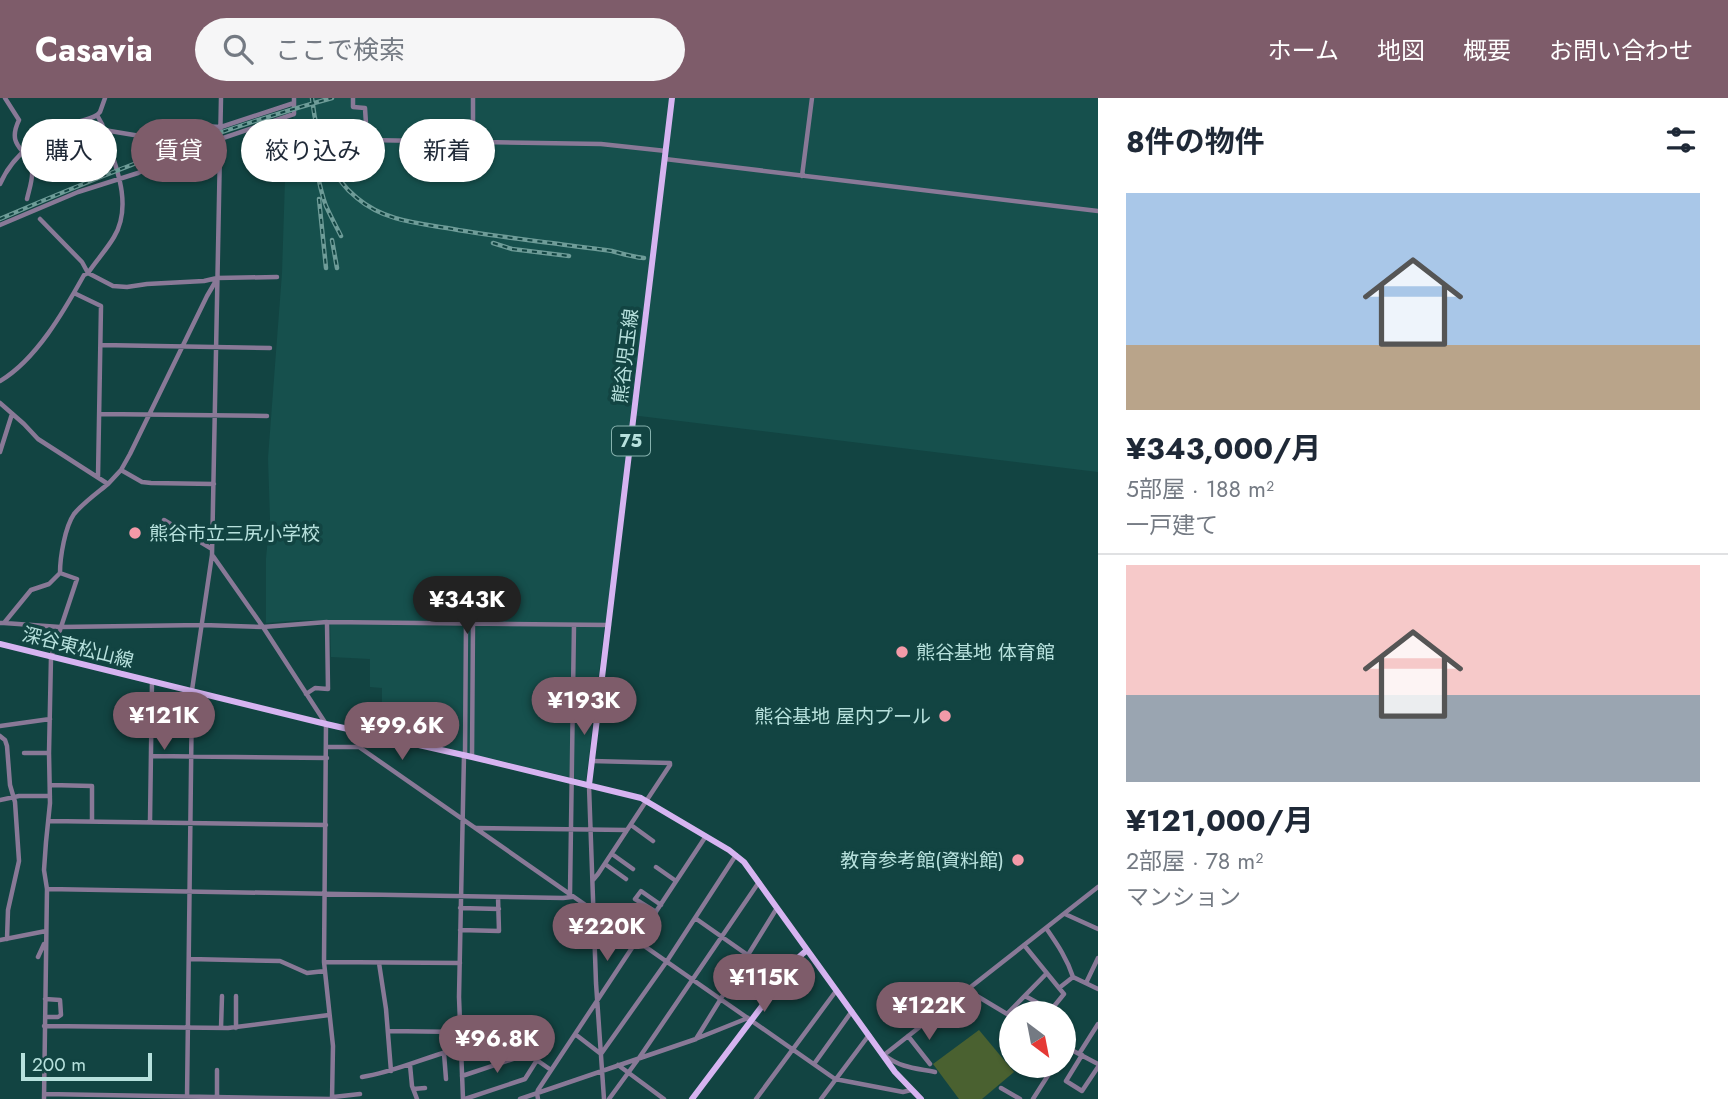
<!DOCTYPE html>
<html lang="ja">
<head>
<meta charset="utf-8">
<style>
  body { margin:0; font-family:Jost,"Noto Sans JP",sans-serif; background:#f6f6f7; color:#1f2937; height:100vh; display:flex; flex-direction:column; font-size:26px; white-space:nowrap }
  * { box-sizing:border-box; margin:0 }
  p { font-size:23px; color:#747a83 }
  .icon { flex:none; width:38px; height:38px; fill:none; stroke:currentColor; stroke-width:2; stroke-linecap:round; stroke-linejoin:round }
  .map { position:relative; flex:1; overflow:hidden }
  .panel { display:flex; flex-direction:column; background:#fff; width:630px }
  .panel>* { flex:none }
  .banner { position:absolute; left:21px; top:21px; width:665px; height:63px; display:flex; gap:14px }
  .needle { width:46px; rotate:148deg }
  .buttons { position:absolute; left:999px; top:903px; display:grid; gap:14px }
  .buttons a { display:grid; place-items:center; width:77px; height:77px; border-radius:50%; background:#fff; box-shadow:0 2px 5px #0004; font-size:35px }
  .scale { position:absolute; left:21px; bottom:18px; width:131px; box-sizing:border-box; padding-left:7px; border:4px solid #b7e1dd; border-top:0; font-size:19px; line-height:24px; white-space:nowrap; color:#b7e1dd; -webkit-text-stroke:5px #124442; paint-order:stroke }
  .price { position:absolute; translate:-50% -60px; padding:0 16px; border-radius:24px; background:#7e5c6a; color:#fff; font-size:23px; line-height:46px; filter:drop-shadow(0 2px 4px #0008) }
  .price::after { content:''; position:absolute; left:50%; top:42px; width:21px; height:16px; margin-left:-10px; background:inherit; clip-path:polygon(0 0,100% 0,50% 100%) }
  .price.selected { background:#222; color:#fff }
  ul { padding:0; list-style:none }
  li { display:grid; align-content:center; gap:14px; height:371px; padding:0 28px }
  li+li { border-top:2px solid #e0e1e3 }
  li span { display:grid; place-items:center; height:217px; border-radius:0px; color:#555 }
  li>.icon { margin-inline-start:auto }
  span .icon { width:126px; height:126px; fill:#fffc; stroke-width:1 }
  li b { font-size:30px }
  h2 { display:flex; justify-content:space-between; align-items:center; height:84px; padding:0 28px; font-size:30px }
  .tag { padding:0 24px; border-radius:32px; background:#fff; box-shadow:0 2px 5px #0004; font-size:24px; line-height:63px }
  .tag.selected { background:#7e5c6a; color:#fff }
  header { display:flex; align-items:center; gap:42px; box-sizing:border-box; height:98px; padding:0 35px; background:#7e5c6a; color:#fff }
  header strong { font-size:33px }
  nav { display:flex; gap:38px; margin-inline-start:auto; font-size:24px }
  .search { width:490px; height:63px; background:#f6f6f7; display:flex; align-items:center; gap:18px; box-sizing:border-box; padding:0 24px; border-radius:38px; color:#747a83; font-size:26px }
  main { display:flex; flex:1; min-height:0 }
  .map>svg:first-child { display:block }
</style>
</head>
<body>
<header>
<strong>Casavia</strong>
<div class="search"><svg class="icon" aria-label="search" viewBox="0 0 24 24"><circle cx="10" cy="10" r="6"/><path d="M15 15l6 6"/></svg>ここで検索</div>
<nav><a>ホーム</a><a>地図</a><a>概要</a><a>お問い合わせ</a></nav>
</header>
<main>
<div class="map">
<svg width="1098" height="1001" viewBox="0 0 1098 1001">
  <rect width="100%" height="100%" fill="#124442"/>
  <!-- built -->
  <path fill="#16504d" d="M 296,0 L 1098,0 L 1098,374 L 631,317 L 609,523 L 605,524 L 586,683 L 382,635 L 382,590 L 370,589 L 370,561 L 331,559 L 330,522 L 301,522 L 266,525 L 266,460 L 270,421 L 268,360 L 282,175 L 285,82 Z"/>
  <!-- green -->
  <path fill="#4a6130" d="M 979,932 L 1014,974 L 982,1001 L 959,1001 L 933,966 Z"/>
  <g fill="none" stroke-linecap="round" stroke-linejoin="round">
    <!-- minor -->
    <path stroke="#897997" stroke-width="4.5" d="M 5,0 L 19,22 C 5,51 30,50 32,73 C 33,81 29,92 27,101
      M 353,0 L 353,9 L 365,10 L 367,42 L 601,46 L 666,53
      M 104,32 L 146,39 L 169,39 L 201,28 L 221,29 L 294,5 L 294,0
      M 473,44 L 473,0
      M 665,61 L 1098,113
      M 802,78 L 812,0
      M 0,86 C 14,54 40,39 71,26 C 79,23 89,22 97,17 L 100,14 L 105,0
      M 40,121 L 82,164 L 88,175 L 113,188 L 127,189 L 147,186 L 204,183 L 217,180 L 277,179
      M 0,127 L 78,94 L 138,75 L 176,56 L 294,16 L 294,5
      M 74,195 L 101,208 L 98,379
      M 101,247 L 270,250
      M 0,283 C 36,262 64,213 84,177 L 88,175 C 96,163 107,151 114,139 C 135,104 112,60 102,26 L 97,17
      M 0,305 L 24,326 L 38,341 L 108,386 L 121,372 L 130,356 L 207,198 L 217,181
      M 100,316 L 267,318
      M 0,354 L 12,316
      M 121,372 L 142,384 L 151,385 L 214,386
      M 164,422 L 212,451
      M 213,458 L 263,529 L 326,626 L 324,864 L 333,948 L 332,1001
      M 0,525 L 4,525 L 31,492 L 49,486 L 60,475
      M 4,525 L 60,529 L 203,527 L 263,529 L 327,524 L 609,527
      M 306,596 L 315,590 L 328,591 L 327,524
      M 152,603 L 192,597
      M 0,628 L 50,621
      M 0,638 L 5,642 L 7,648 L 10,687 L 15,704 L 19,763 L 8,812 L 7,841
      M 327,649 L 359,649 L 835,981 L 903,994 L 911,992
      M 24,655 L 49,655
      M 465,657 L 466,525
      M 151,658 L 327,660
      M 472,659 L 473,525
      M 592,663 L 670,665 L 670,667 L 598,776 L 593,782
      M 51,687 L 92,688 L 92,723
      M 589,688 L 596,885 L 604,1001
      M 0,702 L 19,698 L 50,698
      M 49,723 L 326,727
      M 150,724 L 152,583
      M 631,727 L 653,743
      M 476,730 L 627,732
      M 612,756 L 633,771
      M 605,766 L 626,781
      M 656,769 L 676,783
      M 47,791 L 563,800 L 572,799
      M 570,796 L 574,527
      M 460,810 L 499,811
      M 656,814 L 635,801 L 641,793 L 661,807
      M 1065,816 L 1098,831
      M 695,820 L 782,881
      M 1046,830 C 1057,846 1067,860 1073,879 L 1098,891
      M 460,832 L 499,833 L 498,799
      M 0,842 L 46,833
      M 1024,847 L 1059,890 L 1073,879
      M 38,859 L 44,846
      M 189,861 L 280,863 L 307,875 L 325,873
      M 324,864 L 460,865
      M 379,865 L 386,911 L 391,973
      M 1086,885 L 1098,860
      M 967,892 L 1012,919
      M 1025,898 L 1051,912 L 1064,896 L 1059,890
      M 1007,916 L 1047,875
      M 45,919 L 58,919 L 61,917 L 60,902 L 45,901
      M 44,928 L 228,930 L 329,917
      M 221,930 L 222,898
      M 236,930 L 236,898
      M 388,933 L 460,934
      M 575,936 L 601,956 L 667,863 L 736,757
      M 908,938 L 930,966
      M 698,940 L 748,920
      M 1064,948 L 1098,966
      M 444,955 L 446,981
      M 1079,956 L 1098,926
      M 1082,957 L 1066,983 L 1082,993 L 1098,969
      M 814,966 L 852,913
      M 410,967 L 412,988 L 417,1001
      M 618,967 L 664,1001
      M 217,972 L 217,999
      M 935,974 C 915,970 901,970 884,957 L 1098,789
      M 462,978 L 525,957 L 531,958 L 551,972
      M 362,979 C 396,974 427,958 461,950
      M 1001,990 L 1020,1001
      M 413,991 L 425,990
      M 44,996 L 332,1001
      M 333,999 L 360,996
      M 44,1001 L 47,791 L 44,772 L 46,744 L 50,705 L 49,655 L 51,559 L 77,481 L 60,475 C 60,459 65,429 74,416 C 83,405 97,395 108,386
      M 187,1001 L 192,592 L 212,457 L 221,0
      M 463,1001 L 459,899 L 464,657
      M 465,1001 L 525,981 L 537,962
      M 520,1001 L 696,941 L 777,810
      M 538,1001 L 537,995 L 538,992 L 706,738
      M 609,1001 L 639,960 L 759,784
      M 756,1001 L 836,893
      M 821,1001 L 869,937
      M 1033,1001 L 1054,968"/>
    <!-- major -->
    <path stroke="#d6b4f1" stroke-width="6" d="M 0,546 L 326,626 L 472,659 L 641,700 L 729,752 L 744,764 L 895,974 L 921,1001
      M 589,687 L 672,0
      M 692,1001 L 799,859 L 807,852"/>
    <defs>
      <path id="rail" d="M 312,0 C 316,37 327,76 357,100 C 383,122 415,125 447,130 C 484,137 522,141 559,146 C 577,149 595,150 612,153 C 623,156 633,159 644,160
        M 312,37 C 315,61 318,86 326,108 C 331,119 336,128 341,138
        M 319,101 L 326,170
        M 0,121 C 108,74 219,31 332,0
        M 332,142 L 337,170
        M 493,145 L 512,151 L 569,158"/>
    </defs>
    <!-- rail casing -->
    <use href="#rail" stroke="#6e9c98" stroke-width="4.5"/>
    <!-- rail -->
    <use href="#rail" stroke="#124442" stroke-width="2" stroke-dasharray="5" stroke-linecap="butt"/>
  </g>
  <!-- markers -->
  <g fill="#f39aa8" stroke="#124442" stroke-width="2.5">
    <circle cx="135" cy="435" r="7"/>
    <circle cx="902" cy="554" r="7"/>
    <circle cx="945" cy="618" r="7"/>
    <circle cx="1018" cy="762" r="7"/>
  </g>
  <g text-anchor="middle" stroke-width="7" stroke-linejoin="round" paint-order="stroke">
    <!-- shield labels -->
    <rect fill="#124442" stroke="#86b2ae" stroke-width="2" x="612" y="328.5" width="38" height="29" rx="5"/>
    <g font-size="18" font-weight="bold" fill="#b7e1dd">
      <text x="631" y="349">75</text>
    </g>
    <!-- street labels -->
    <g font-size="19" fill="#b7e1dd" stroke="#124442">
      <text transform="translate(625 258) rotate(-83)" y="7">熊谷児玉線</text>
      <text transform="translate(78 549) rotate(14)" y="7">深谷東松山線</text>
    </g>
    <!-- poi labels -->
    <g font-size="19" fill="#b7e1dd" stroke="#124442" text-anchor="start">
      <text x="149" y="442">熊谷市立三尻小学校</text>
      <text x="916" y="561">熊谷基地 体育館</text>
      <text x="931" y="625" text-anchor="end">熊谷基地 屋内プール</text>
      <text x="1004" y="769" text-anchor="end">教育参考館(資料館)</text>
    </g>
  </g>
</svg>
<div class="buttons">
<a><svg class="needle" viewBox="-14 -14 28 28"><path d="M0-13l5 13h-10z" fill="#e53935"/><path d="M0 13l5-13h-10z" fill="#747a83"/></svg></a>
</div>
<div class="scale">200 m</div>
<b class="price selected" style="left:467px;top:538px">¥343K</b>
<b class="price" style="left:584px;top:639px">¥193K</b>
<b class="price" style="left:164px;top:654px">¥121K</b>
<b class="price" style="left:402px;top:664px">¥99.6K</b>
<b class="price" style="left:607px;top:865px">¥220K</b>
<b class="price" style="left:764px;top:916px">¥115K</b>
<b class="price" style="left:929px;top:944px">¥122K</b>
<b class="price" style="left:497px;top:977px">¥96.8K</b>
<div class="banner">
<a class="tag">購入</a>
<a class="tag selected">賃貸</a>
<a class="tag">絞り込み</a>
<a class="tag">新着</a>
</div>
</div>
<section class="panel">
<h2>8件の物件<svg class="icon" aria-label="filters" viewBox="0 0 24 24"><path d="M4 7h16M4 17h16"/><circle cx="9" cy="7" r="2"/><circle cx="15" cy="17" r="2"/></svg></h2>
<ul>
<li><span style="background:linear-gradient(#a9c7e8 70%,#b9a48a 0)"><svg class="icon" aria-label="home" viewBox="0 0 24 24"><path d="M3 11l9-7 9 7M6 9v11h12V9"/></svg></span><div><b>¥343,000/月</b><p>5部屋 · 188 m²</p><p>一戸建て</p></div></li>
<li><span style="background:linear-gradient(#f6c9c9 60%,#9aa5b1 0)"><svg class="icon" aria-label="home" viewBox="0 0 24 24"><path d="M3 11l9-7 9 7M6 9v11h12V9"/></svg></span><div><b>¥121,000/月</b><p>2部屋 · 78 m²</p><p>マンション</p></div></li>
</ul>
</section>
</main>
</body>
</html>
